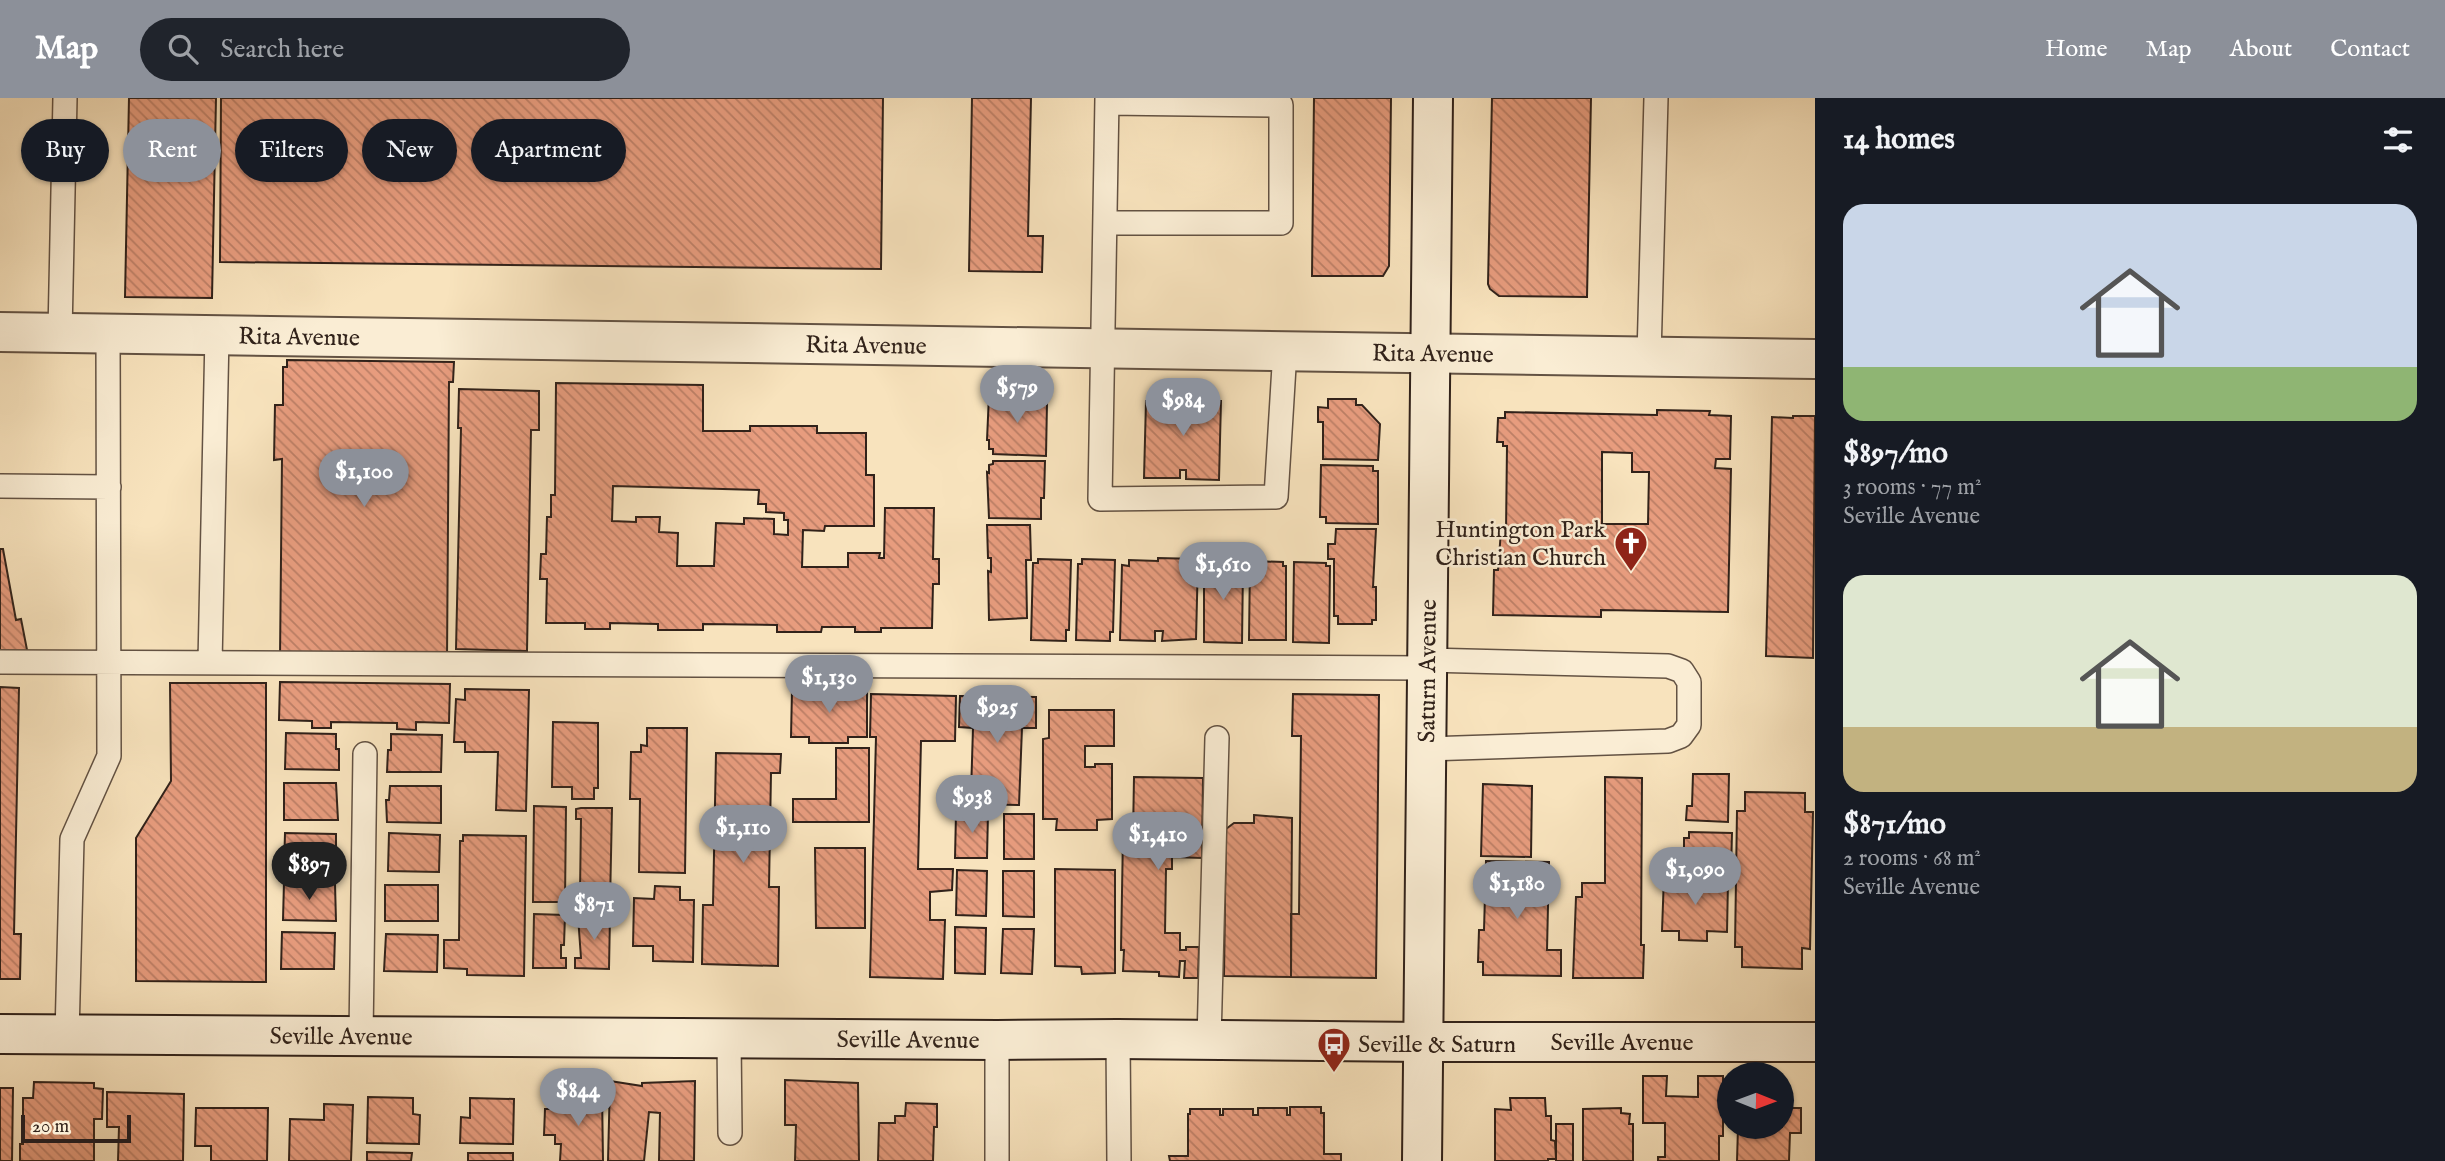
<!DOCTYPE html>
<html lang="en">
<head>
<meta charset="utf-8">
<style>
  body { margin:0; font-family:"IM FELL English",serif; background:#20242c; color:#f1f3f6; height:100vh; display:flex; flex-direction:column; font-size:26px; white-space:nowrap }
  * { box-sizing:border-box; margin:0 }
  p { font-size:23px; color:#9ea1a6 }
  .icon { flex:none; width:38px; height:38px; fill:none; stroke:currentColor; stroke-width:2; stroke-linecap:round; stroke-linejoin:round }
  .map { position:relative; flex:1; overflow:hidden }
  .sheet { display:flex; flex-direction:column; background:#171b24; width:630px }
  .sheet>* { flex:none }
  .hud { position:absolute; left:21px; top:21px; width:665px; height:63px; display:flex; gap:14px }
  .needle { width:46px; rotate:91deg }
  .buttons { position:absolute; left:1717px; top:964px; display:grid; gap:14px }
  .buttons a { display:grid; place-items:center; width:77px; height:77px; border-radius:50%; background:#171b24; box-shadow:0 2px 5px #0004; font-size:35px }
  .scale { position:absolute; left:21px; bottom:18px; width:110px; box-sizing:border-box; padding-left:7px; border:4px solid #31221a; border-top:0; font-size:19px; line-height:24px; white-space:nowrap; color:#31221a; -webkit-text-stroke:5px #faedd4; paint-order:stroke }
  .price { position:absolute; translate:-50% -60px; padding:0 16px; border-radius:24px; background:#8c9099; color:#fff; font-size:23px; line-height:46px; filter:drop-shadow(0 2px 4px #0008) }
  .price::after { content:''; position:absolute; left:50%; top:42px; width:21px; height:16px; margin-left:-10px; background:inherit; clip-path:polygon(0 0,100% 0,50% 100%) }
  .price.on { background:#222; color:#fff }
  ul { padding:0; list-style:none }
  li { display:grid; align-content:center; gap:14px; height:371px; padding:0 28px }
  li span { display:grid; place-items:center; height:217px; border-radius:21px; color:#555 }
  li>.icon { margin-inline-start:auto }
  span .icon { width:126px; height:126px; fill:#fffc; stroke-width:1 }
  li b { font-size:30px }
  h2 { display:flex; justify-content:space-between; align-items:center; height:84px; padding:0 28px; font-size:30px }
  .chip { padding:0 24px; border-radius:32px; background:#171b24; box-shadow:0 2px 5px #0004; font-size:24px; line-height:63px }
  .chip.on { background:#8c9099; color:#fff }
  header { display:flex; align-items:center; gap:42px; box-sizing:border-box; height:98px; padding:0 35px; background:#8c9099; color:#fff }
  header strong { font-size:33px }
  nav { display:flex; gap:38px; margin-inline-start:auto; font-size:24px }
  .search { width:490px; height:63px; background:#20242c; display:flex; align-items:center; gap:18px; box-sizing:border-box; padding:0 24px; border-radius:38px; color:#9ea1a6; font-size:26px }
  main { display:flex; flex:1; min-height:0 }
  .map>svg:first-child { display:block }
</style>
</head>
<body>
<header>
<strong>Map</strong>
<div class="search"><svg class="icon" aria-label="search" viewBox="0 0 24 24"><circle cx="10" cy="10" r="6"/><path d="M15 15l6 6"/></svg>Search here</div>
<nav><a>Home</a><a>Map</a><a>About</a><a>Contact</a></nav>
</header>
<main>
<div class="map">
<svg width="1815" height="1063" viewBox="0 0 1815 1063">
  <defs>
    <pattern id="building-back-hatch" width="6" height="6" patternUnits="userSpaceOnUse" patternTransform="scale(1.75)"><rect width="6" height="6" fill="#e79c7e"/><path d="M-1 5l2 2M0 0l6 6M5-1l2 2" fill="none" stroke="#bc7f66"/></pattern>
  </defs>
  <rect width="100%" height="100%" fill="#f8e3bd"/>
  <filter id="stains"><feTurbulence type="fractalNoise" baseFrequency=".00286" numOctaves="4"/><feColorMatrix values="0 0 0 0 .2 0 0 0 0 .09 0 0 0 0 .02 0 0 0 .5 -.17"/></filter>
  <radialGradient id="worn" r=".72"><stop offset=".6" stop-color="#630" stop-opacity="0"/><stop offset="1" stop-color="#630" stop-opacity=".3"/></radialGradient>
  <!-- building -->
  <path fill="url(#building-back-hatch)" stroke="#31221a" stroke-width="2" fill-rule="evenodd" d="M 129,0 L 216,0 L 212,200 L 125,199 Z
    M 221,0 L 883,0 L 881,171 L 220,164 Z
    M 972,0 L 1031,0 L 1028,138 L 1043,138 L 1042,174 L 969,173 Z
    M 1314,0 L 1391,0 L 1389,168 L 1383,178 L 1312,178 Z
    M 1492,0 L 1591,0 L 1587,199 L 1499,198 L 1490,191 L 1488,186 Z
    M 287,262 L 454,264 L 453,284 L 449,284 L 447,562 L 280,560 L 282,361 L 274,362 L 275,307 L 283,307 L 283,269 L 287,269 Z
    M 556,285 L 703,287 L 703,333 L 750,333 L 750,328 L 817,328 L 817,335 L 866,335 L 866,377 L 874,377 L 874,428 L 825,428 L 824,433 L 803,432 L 802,469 L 848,469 L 848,455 L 880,455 L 879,460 L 884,460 L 885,410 L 934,410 L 933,461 L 939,461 L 939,486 L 933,486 L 932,530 L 881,530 L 881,534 L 855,534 L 855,529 L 822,529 L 821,534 L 777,534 L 777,527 L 703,526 L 703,532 L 658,532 L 658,526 L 610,525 L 610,531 L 585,531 L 585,525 L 546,525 L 547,481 L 540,481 L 541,456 L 546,456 L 547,419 L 551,419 L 551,397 L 555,397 ZM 613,388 L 759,392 L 758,406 L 766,406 L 766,414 L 784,415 L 784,422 L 788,422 L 788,437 L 774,436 L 774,421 L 744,420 L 744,426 L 716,425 L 714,468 L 677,468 L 678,435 L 659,434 L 660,419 L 636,419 L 636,424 L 612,423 Z
    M 459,291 L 539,293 L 539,332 L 531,332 L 527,553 L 456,551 L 461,330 L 458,330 Z
    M 989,297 L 1042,298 L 1042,305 L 1047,305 L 1046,358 L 993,356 L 993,351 L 989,351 L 989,342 L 987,342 Z
    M 1151,298 L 1217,300 L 1217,303 L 1221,303 L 1219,382 L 1186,381 L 1186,372 L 1180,372 L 1180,380 L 1144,380 L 1146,303 L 1151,303 Z
    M 1328,301 L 1356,301 L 1356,307 L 1362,307 L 1380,326 L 1378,362 L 1323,361 L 1323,324 L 1318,324 L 1318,309 L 1328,310 Z
    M 1657,312 L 1710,313 L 1709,317 L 1731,318 L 1730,361 L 1716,361 L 1715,370 L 1731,371 L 1728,514 L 1601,512 L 1601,519 L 1493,517 L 1494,472 L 1498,472 L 1501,433 L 1506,433 L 1507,348 L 1503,348 L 1503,344 L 1497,344 L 1498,320 L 1505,320 L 1505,314 L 1657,317 ZM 1602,354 L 1632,355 L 1632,374 L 1649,374 L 1648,426 L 1602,426 Z
    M 1793,318 L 1815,318 L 1813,560 L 1766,558 L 1772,319 L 1793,320 Z
    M 993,363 L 1045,363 L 1044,400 L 1041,400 L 1041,421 L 989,420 L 987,374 L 989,375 L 989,367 L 993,366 Z
    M 1321,367 L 1373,368 L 1373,373 L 1378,373 L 1378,426 L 1326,425 L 1326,419 L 1320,419 Z
    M 987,427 L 1030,427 L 1031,462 L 1026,462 L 1027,520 L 989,522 L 988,473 L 991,474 L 991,460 L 988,460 Z
    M 1336,431 L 1376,431 L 1373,489 L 1376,489 L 1376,522 L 1372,522 L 1372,526 L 1338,526 L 1338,518 L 1334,518 L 1334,461 L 1328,461 L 1328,446 L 1335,446 Z
    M 0,451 L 3,451 L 16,522 L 21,521 L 28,557 L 0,557 Z
    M 1158,460 L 1198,461 L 1196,541 L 1162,543 L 1163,533 L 1155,533 L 1155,543 L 1120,542 L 1122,467 L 1129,468 L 1129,462 L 1158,463 Z
    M 1038,461 L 1071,462 L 1069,532 L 1066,532 L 1066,543 L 1031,542 L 1033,465 L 1038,465 Z
    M 1082,461 L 1115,462 L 1113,534 L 1110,534 L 1110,543 L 1076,542 L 1078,466 L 1082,466 Z
    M 1204,463 L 1238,464 L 1238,469 L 1243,469 L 1242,545 L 1204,544 Z
    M 1250,463 L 1283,464 L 1283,468 L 1286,468 L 1286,542 L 1249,542 Z
    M 1294,464 L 1326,465 L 1326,468 L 1330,468 L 1329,545 L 1293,544 Z
    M 280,584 L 450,586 L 449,625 L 416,624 L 416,632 L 397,631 L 397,625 L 331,624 L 331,630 L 312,630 L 312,623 L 279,622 Z
    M 170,585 L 266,585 L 266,884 L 136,883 L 136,740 L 171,683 Z
    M 0,589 L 19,590 L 14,836 L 21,836 L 20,881 L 0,881 Z
    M 465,591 L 529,592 L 526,713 L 496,712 L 498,654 L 465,654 L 465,644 L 454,644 L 456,601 L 465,602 Z
    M 792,592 L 867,592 L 867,639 L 848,639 L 848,645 L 809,645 L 809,639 L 791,639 Z
    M 871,596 L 956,598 L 955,643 L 921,643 L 918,771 L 953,771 L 952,792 L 930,794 L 930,822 L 945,822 L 943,881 L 870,879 L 876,639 L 870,639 Z
    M 1293,596 L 1379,597 L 1376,880 L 1291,879 L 1291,816 L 1299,816 L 1301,638 L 1292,638 Z
    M 960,598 L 1036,599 L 1036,630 L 1022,630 L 1019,707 L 974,706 L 974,695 L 971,695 L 973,630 L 959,629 Z
    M 1049,612 L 1114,612 L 1114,648 L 1085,648 L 1085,669 L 1095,669 L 1095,666 L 1112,666 L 1112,721 L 1097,722 L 1097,732 L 1056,732 L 1057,721 L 1043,721 L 1043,641 L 1049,640 Z
    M 553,624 L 598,625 L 598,690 L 594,690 L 594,701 L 572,701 L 572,689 L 552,689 Z
    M 647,630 L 687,630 L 685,775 L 639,774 L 640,701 L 630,701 L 631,654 L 641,654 L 641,647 L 647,648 Z
    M 286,635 L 336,636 L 336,651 L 339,651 L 339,672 L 285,671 Z
    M 391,636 L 442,637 L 441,674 L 387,674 L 388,652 L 391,652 Z
    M 836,650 L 869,650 L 869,724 L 793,724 L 793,701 L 836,701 Z
    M 716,655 L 781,656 L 780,675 L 771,675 L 769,789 L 779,789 L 778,868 L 702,866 L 703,807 L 713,807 Z
    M 1693,676 L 1729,676 L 1728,724 L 1686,722 L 1687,708 L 1692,708 Z
    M 1134,679 L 1203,680 L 1202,760 L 1172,759 L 1172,771 L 1166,771 L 1165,835 L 1180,835 L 1180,852 L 1186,852 L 1186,849 L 1199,849 L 1198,880 L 1184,880 L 1185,863 L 1180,863 L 1179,879 L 1159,878 L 1159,874 L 1123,873 L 1124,852 L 1121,852 L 1123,737 L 1133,737 Z
    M 1605,679 L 1642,680 L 1641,847 L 1644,847 L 1643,880 L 1573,880 L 1576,799 L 1582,799 L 1582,785 L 1605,785 Z
    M 284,685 L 336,685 L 338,722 L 284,722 Z
    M 1483,686 L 1532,688 L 1531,759 L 1481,758 Z
    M 390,688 L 441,688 L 441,725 L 387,724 L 386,702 L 389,702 Z
    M 1745,694 L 1805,695 L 1805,714 L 1813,714 L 1810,851 L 1802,850 L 1802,871 L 1742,869 L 1742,849 L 1735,849 L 1737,713 L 1745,713 Z
    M 534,708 L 566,709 L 565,804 L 533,804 Z
    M 581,710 L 612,710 L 610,805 L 580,805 L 580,802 L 575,802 L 575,794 L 580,794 L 581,721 L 576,721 L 576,711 Z
    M 956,715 L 988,715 L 987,760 L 955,760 Z
    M 1004,716 L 1034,716 L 1034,761 L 1004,761 Z
    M 1254,717 L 1292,720 L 1291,879 L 1224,878 L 1226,731 L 1234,725 L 1254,725 Z
    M 1689,734 L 1732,735 L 1731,773 L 1689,771 L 1689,753 L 1684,753 L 1684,740 L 1689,740 Z
    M 285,735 L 336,736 L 336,772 L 284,771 Z
    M 389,735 L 440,737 L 439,774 L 388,773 Z
    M 463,737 L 526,738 L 524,878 L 467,877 L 467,871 L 444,870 L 444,842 L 459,842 L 460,743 L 463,743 Z
    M 815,750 L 865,750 L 865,830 L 816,830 Z
    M 1486,763 L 1549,764 L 1547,852 L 1561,852 L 1561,878 L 1483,877 L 1483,864 L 1478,864 L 1479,832 L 1484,832 Z
    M 1055,771 L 1115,772 L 1115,875 L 1082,876 L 1081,869 L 1055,868 Z
    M 957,772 L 987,773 L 986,818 L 956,817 Z
    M 1003,773 L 1034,773 L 1034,819 L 1003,818 Z
    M 1664,778 L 1684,779 L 1684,782 L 1728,783 L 1727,834 L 1707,833 L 1707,843 L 1679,842 L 1679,833 L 1662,833 Z
    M 284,784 L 335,786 L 336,823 L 283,822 Z
    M 385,787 L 438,787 L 438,823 L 385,823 Z
    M 655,788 L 680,789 L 680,802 L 694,802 L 693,864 L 653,863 L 653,848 L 633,848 L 634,800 L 654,801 Z
    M 534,816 L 565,817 L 564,847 L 561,847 L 561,860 L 566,860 L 566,870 L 533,870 Z
    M 578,818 L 610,818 L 609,871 L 575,870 L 575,860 L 581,860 Z
    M 955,829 L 986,830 L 985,876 L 955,875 Z
    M 1003,831 L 1034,831 L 1032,876 L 1001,875 Z
    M 282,834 L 335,835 L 334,871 L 281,871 Z
    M 386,836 L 438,837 L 437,874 L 384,873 Z
    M 1643,978 L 1667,978 L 1666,998 L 1698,999 L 1698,978 L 1723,978 L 1723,1038 L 1719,1038 L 1719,1063 L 1658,1063 L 1658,1059 L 1665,1059 L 1665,1025 L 1643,1025 Z
    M 785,982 L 858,985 L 859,1063 L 795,1063 L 796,1027 L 785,1027 Z
    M 610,983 L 642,988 L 642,985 L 695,983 L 694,1063 L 659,1063 L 660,1015 L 649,1014 L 644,1063 L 608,1063 Z
    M 34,984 L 94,985 L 94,990 L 103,991 L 102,1021 L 94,1021 L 94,1063 L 20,1063 L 20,1046 L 23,1046 L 23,1000 L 33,1000 Z
    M 0,990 L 13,990 L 12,1063 L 0,1063 Z
    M 107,994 L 184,996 L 183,1063 L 118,1063 L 119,1029 L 107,1029 Z
    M 572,994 L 602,994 L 603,1063 L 560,1063 L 561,1046 L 555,1046 L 555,1037 L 544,1037 L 545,1011 L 555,1011 L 555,1008 L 572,1008 Z
    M 368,999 L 413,1000 L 413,1016 L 420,1017 L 419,1046 L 367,1045 Z
    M 470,1000 L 514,1001 L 513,1046 L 460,1045 L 461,1019 L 470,1020 Z
    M 1510,1000 L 1545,1000 L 1546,1018 L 1551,1018 L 1551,1042 L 1555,1043 L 1556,1061 L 1548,1061 L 1548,1063 L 1495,1063 L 1495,1011 L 1511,1012 Z
    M 906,1005 L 937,1006 L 937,1029 L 934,1029 L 933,1063 L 878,1063 L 879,1025 L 895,1025 L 895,1018 L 905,1018 Z
    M 324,1006 L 353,1007 L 351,1063 L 289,1063 L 290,1021 L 324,1022 Z
    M 1290,1009 L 1321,1009 L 1321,1015 L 1324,1015 L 1324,1056 L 1341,1056 L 1341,1063 L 1170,1063 L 1169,1058 L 1188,1058 L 1188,1016 L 1190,1016 L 1190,1011 L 1220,1011 L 1220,1017 L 1223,1017 L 1223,1011 L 1253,1011 L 1253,1017 L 1258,1017 L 1258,1010 L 1287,1010 L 1287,1017 L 1290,1017 Z
    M 196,1010 L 268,1010 L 267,1063 L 211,1063 L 211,1048 L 195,1048 Z
    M 1621,1010 L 1621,1015 L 1630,1016 L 1629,1026 L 1633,1026 L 1633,1063 L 1583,1063 L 1583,1011 Z
    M 1782,1010 L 1801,1010 L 1801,1035 L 1790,1035 L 1789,1063 L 1737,1063 L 1738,1029 L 1782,1029 Z
    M 1556,1026 L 1573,1026 L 1573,1063 L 1556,1063 Z
    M 367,1054 L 412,1055 L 411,1063 L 367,1063 Z
    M 468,1055 L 513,1055 L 513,1063 L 468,1063 Z"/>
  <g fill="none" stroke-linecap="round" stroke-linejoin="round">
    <defs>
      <path id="lane" d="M 1107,0 L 1100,401 L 1276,399 L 1285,252
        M 1105,125 L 1281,125 L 1281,7 L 1107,5
        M 60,235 L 65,0
        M 1649,258 L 1656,0
        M 0,388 L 109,389
        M 0,564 L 1427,570
        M 210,565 L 217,237
        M 1427,651 L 1668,643 L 1681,638 L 1689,627 L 1689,584 L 1682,573 L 1668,568 L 1427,562
        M 67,937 L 72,741 L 109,658 L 108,235
        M 361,938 L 365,656
        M 729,940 L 730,1035
        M 1118,941 L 1119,1063
        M 997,942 L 997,1063
        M 1209,942 L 1217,640"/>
      <g id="street">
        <path id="s1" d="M 0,234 L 1815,261"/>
      </g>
      <g id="secondary">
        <path id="s2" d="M 0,936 L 997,942 L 1118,941 L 1424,944 L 1815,944"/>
        <path id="s3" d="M 1422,1063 L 1433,0"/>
      </g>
    </defs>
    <!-- lane casing -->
    <use href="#lane" stroke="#635243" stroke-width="26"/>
    <!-- street casing -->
    <use href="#street" stroke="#635243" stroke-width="42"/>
    <!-- secondary casing -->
    <use href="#secondary" stroke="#31221a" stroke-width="42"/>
    <!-- lane -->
    <use href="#lane" stroke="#faedd4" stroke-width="23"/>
    <!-- street -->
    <use href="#street" stroke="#faedd4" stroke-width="38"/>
    <!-- secondary -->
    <use href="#secondary" stroke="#faedd4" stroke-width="38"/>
  </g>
  <!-- icons -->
  <defs>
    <symbol id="church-pin" viewBox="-11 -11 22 30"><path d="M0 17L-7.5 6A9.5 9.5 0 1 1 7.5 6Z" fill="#8f2418" stroke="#faedd4"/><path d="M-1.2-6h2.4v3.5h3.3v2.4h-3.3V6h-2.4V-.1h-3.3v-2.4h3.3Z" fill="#fff"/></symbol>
    <symbol id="bus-pin" viewBox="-11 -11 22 30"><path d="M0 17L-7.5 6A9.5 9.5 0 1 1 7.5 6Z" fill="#8f2418" stroke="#faedd4"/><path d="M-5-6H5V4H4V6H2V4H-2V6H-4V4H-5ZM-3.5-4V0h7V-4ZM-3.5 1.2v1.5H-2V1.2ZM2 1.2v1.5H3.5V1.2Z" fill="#fff"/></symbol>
  </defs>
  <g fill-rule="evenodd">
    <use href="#church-pin" x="1612" y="426" width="38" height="52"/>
    <use href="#bus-pin" x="1315" y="927" width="38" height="52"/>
  </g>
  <g text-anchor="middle" stroke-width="5" stroke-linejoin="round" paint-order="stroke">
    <!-- street labels -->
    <g font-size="24" fill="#31221a" stroke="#faedd4">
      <text dy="8" stroke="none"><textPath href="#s1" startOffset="299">Rita Avenue</textPath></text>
      <text dy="8" stroke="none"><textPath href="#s1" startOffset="866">Rita Avenue</textPath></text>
      <text dy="8" stroke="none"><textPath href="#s1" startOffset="1433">Rita Avenue</textPath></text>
      <text dy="8" stroke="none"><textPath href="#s3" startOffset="490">Saturn Avenue</textPath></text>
      <text dy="8" stroke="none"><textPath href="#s2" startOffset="341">Seville Avenue</textPath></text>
      <text dy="8" stroke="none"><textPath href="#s2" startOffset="908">Seville Avenue</textPath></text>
      <text dy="8" stroke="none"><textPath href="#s2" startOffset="1622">Seville Avenue</textPath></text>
    </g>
    <!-- poi labels -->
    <g font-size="24" fill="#31221a" stroke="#faedd4" text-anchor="end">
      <text x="1606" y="439">Huntington Park<tspan x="1606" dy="28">Christian Church</tspan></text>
      <text x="1358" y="954" text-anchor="start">Seville &amp; Saturn</text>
    </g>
  </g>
  <rect width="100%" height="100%" filter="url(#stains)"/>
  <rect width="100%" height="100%" fill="url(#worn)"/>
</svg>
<div class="buttons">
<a><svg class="needle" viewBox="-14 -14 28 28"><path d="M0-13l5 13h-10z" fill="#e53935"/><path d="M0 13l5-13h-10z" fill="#9ea1a6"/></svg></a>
</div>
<div class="scale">20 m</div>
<b class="price" style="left:1017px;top:327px">$579</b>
<b class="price" style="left:1183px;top:340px">$984</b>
<b class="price" style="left:364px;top:411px">$1,100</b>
<b class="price" style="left:1223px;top:504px">$1,610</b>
<b class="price" style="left:829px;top:617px">$1,130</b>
<b class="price" style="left:997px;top:647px">$925</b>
<b class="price" style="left:972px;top:737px">$938</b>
<b class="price" style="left:743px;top:767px">$1,110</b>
<b class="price" style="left:1158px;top:774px">$1,410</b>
<b class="price on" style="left:309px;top:804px">$897</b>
<b class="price" style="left:1695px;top:809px">$1,090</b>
<b class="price" style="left:1517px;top:823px">$1,180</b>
<b class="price" style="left:594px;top:844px">$871</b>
<b class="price" style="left:578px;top:1030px">$844</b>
<div class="hud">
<a class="chip">Buy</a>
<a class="chip on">Rent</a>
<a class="chip">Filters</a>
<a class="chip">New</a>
<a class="chip">Apartment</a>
</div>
</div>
<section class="sheet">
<h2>14 homes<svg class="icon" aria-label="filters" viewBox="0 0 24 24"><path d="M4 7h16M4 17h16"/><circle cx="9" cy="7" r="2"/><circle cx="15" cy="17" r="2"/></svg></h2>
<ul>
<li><span style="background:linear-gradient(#c9d6e8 75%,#8fb573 0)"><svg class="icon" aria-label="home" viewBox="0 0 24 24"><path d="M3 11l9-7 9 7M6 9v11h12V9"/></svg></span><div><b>$897/mo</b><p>3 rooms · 77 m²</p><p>Seville Avenue</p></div></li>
<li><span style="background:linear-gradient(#dfe7d0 70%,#c2b280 0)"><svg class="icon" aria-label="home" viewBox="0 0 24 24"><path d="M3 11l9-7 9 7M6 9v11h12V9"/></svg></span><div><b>$871/mo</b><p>2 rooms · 68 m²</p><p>Seville Avenue</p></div></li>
</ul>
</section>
</main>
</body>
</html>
